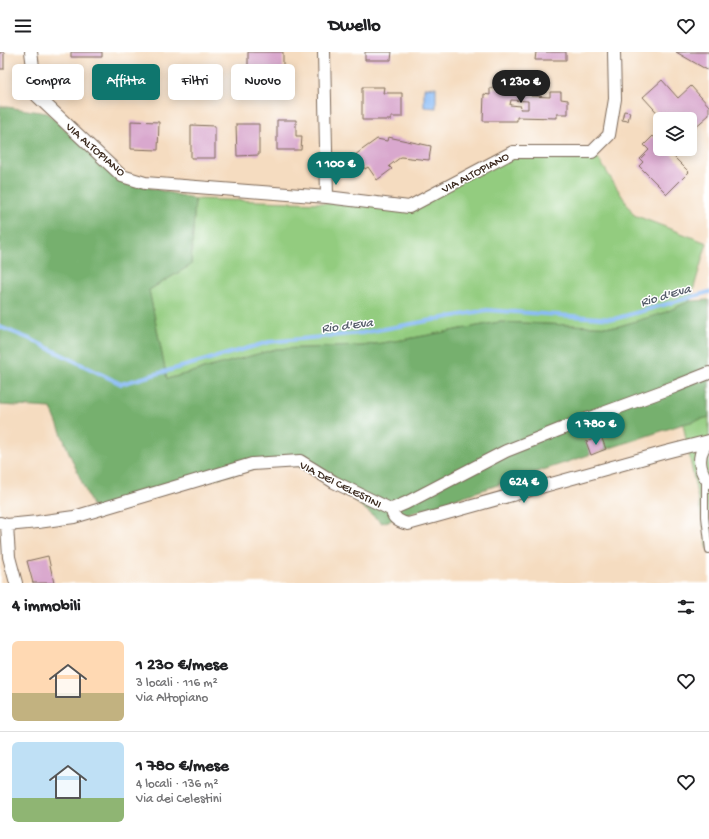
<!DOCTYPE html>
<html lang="it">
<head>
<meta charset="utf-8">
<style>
  body { margin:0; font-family:"Gochi Hand",sans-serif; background:#f6f6f6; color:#202124; height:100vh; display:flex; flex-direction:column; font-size:15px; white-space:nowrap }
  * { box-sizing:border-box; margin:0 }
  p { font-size:13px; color:#757577 }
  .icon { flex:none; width:22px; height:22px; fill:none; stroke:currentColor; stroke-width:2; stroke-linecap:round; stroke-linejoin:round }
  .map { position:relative; height:531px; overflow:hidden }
  .panel { display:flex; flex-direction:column; background:#fff; flex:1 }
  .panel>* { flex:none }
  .banner { position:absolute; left:12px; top:12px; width:400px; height:36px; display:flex; gap:8px }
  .tools { position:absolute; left:653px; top:60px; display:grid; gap:8px }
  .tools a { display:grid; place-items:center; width:44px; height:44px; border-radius:6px; background:#fff; box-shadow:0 2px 10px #0003; font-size:20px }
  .price { position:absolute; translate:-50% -34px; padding:0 9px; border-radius:14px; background:#0f766e; color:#fff; font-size:13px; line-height:26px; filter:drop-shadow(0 1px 2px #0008) }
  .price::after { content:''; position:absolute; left:50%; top:24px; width:12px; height:9px; margin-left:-6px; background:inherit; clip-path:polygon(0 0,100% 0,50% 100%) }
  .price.on { background:#222; color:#fff }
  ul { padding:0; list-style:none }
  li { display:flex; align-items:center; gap:12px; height:100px; padding:0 12px }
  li+li { border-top:1px solid #e0e0e0 }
  li span { display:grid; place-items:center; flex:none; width:112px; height:80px; border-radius:6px; color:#555 }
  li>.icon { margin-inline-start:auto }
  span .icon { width:48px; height:48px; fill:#fffc; stroke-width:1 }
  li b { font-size:17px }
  h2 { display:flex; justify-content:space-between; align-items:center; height:48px; padding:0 12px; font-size:17px }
  .pill { padding:0 14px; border-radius:6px; background:#fff; box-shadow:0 2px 10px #0003; font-size:14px; line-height:36px }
  .pill.on { background:#0f766e; color:#fff }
  header { display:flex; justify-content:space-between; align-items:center; height:52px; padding:0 12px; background:#fff; font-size:18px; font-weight:700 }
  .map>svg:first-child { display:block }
</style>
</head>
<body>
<header><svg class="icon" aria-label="menu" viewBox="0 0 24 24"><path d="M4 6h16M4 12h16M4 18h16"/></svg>Dwello<svg class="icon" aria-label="heart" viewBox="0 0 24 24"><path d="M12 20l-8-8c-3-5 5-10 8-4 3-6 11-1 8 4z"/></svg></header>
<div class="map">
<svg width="709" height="531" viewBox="0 0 709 531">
  <rect width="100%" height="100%" fill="#fff"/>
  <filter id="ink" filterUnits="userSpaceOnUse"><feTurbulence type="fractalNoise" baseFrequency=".025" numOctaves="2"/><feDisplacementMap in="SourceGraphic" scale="8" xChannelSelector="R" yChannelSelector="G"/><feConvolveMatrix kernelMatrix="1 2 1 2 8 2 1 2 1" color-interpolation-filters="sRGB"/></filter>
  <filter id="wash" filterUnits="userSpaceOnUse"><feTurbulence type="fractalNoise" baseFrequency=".012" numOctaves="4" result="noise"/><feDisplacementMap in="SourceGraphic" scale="16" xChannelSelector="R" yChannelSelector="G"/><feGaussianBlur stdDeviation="0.9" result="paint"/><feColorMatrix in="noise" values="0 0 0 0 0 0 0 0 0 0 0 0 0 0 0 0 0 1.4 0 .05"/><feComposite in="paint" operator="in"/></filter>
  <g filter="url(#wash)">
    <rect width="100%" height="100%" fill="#f5dcc0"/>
    <!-- green -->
    <path fill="#93cc7f" stroke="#677b4e" d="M 503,105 L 598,106 L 634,163 L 707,191 L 690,249 L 664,261 L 616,275 L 499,270 L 402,288 L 362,294 L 276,297 L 167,327 L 149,238 L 191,213 L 195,147 L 418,154 Z
      M 709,365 L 709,498 L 708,498 L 683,372 Z"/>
    <!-- forest -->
    <path fill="#76b06e" stroke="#586d46" d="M 0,54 L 47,61 L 123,129 L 195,147 L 191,213 L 149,238 L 167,327 L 276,297 L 362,294 L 402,288 L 499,270 L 616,275 L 664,261 L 690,249 L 709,248 L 709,365 L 683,372 L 382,471 L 318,419 L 280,410 L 94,458 L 70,403 L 51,356 L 0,353 Z"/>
    <!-- water -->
    <path fill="#89bbf6" stroke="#62728a" d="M 436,35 L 436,56 L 424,55 L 424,36 Z"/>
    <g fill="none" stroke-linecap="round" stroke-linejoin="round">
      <!-- stream -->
      <path stroke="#89bbf6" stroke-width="4" d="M 0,275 L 30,287 L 121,332 L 269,290 L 362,281 L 487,258 L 614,267 L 709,240"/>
    </g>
    <g id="blocks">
      <!-- building -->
      <path fill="#d9a8ce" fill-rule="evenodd" d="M 0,0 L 4,0 L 4,17 L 0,17 Z
        M 71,0 L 102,0 L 102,5 L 71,5 Z
        M 248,0 L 283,0 L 283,30 L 264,30 L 264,24 L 248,24 Z
        M 365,0 L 392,0 L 391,8 L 365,8 Z
        M 536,0 L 566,0 L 566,8 L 535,8 Z
        M 676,0 L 709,0 L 709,19 Z
        M 662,28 L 678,46 L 691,34 L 709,54 L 709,63 L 693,77 L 690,73 L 690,67 L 685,67 L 678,60 L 670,67 L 663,67 L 643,45 Z
        M 508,31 L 531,32 L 531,44 L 550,45 L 550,40 L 561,40 L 561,47 L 568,48 L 568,62 L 557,62 L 557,66 L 517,65 L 517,69 L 483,69 L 484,42 L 490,43 L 490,36 L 508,37 ZM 511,48 L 528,49 L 528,57 L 520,57 L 521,54 L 510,53 Z
        M 362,35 L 384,35 L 383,41 L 402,41 L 402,65 L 391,65 L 391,68 L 362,68 Z
        M 624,59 L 630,60 L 628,69 L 622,68 Z
        M 277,68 L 296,68 L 296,84 L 302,84 L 301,98 L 277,98 Z
        M 131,69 L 159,70 L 158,98 L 131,97 Z
        M 236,72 L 259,72 L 259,103 L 237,104 Z
        M 191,73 L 215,74 L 215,106 L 191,106 Z
        M 653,84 L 660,91 L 660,97 L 666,97 L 689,120 L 667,142 L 639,114 L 643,110 L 640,107 L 649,98 L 644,93 Z
        M 388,85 L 431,94 L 429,108 L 401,105 L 389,114 L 392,117 L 377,128 L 368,115 L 365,117 L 355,103 L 377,87 L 387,89 Z
        M 601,384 L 606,397 L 591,403 L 586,390 Z
        M 48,504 L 54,531 L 33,531 L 27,509 Z"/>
    </g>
  </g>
  <g filter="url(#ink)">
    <use href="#blocks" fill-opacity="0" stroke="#7c6857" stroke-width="1"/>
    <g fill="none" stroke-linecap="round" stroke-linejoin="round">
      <defs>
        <path id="lane" d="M 705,427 L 705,465 L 709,498"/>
        <path id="street" d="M 31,0 L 37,44 L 122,124 L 145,131 L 327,145 L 409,155 L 513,100 L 592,100 L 609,83 L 615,47 L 614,0
          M 324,0 L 327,145
          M 709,389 C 707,391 704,394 703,397 C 697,408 701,422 709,430
          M 392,457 C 392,466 399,470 408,472 L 666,400 L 709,389
          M 0,471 L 7,473 L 38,470 L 74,465 L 252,412 L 300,409 L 334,430 L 390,457 L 392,457 L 406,451 L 506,399 L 579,370 L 674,335 L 709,321
          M 7,473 L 9,505 L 16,531"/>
      </defs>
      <!-- lane casing -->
      <use href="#lane" stroke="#7c6857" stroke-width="8"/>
      <!-- street casing -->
      <use href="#street" stroke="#7c6857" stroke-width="14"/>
      <!-- lane -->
      <use href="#lane" stroke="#fff" stroke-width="6"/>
      <!-- street -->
      <use href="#street" stroke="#fff" stroke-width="12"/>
    </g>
  </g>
  <g text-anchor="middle" stroke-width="3" stroke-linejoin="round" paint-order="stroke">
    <!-- street labels -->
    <g font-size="12" fill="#3b2a1e" stroke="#fff">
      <text transform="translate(96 97) rotate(41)" y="4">VIA ALTOPIANO</text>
      <text transform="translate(475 120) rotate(-28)" y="4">VIA ALTOPIANO</text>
      <text transform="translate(341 432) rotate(27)" y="4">VIA DEI CELESTINI</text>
    </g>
    <!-- water labels -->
    <g font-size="13" font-style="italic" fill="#565d6a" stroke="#fff">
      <text transform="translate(665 242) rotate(-16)" y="5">Rio d'Eva</text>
      <text transform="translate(347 272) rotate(-7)" y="5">Rio d'Eva</text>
    </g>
  </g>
</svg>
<div class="tools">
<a><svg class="icon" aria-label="layers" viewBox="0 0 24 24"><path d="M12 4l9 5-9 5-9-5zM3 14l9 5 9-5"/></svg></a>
</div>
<b class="price on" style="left:521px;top:52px">1 230 €</b>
<b class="price" style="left:336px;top:134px">1 100 €</b>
<b class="price" style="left:596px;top:394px">1 780 €</b>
<b class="price" style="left:524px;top:452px">624 €</b>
<div class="banner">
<a class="pill">Compra</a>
<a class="pill on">Affitta</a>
<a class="pill">Filtri</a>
<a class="pill">Nuovo</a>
</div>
</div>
<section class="panel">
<h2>4 immobili<svg class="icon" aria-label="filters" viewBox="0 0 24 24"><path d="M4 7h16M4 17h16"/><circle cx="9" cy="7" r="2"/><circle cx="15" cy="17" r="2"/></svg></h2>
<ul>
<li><span style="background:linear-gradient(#ffd9b3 65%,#c2b280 0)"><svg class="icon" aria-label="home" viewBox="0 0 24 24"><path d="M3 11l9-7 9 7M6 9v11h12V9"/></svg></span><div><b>1 230 €/mese</b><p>3 locali · 116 m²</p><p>Via Altopiano</p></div><svg class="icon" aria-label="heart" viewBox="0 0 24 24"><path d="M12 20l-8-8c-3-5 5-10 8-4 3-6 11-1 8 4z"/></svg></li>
<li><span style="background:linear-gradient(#bfe0f5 70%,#8fb573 0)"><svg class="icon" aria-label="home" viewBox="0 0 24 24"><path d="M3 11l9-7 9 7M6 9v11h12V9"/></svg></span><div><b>1 780 €/mese</b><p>4 locali · 136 m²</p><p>Via dei Celestini</p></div><svg class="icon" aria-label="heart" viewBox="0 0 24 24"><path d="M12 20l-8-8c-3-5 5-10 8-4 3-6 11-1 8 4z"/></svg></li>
</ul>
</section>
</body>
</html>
